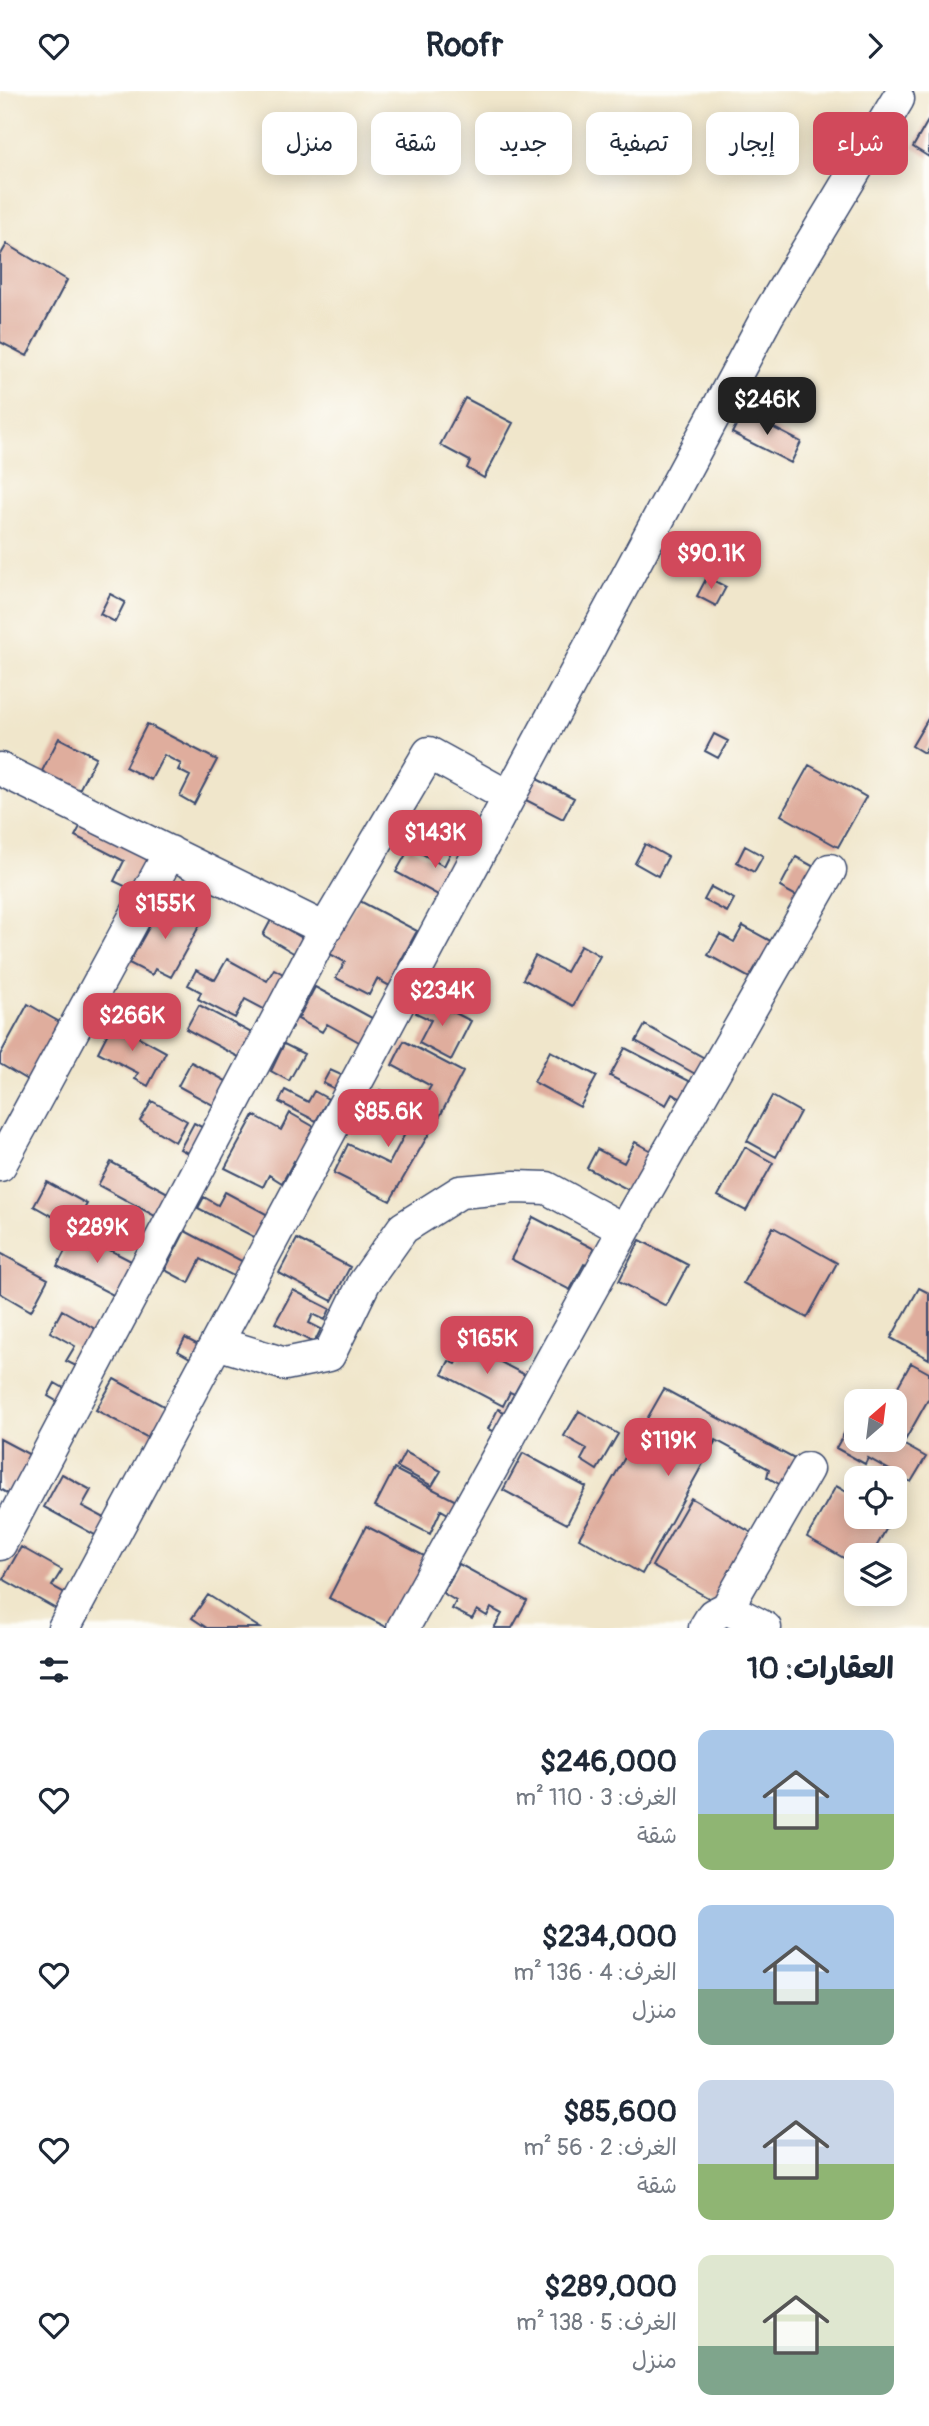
<!DOCTYPE html>
<html lang="ar">
<head>
<meta charset="utf-8">
<style>
  body { margin:0; font-family:Pangolin,"Playpen Sans Arabic",sans-serif; background:#f2f2f3; color:#1f2937; direction:rtl; height:100vh; display:flex; flex-direction:column; font-size:26px; white-space:nowrap }
  * { box-sizing:border-box; margin:0 }
  p { font-size:23px; color:#747a83 }
  .icon { flex:none; width:38px; height:38px; fill:none; stroke:currentColor; stroke-width:2; stroke-linecap:round; stroke-linejoin:round }
  .map { position:relative; height:1537px; overflow:hidden; direction:ltr }
  .details { display:flex; flex-direction:column; background:#fff; flex:1 }
  .details>* { flex:none }
  .guide { position:absolute; left:21px; top:21px; width:887px; height:63px; direction:rtl; display:flex; gap:14px }
  .needle { width:46px; rotate:28deg }
  .tools { position:absolute; left:844px; top:1298px; display:grid; gap:14px }
  .tools a { display:grid; place-items:center; width:63px; height:63px; border-radius:14px; background:#fff; box-shadow:0 4px 18px #0003; font-size:35px }
  .price { position:absolute; translate:-50% -60px; padding:0 16px; border-radius:14px; background:#d1495b; color:#fff; font-size:23px; line-height:46px; filter:drop-shadow(0 2px 4px #0008) }
  .price::after { content:''; position:absolute; left:50%; top:42px; width:21px; height:16px; margin-left:-10px; background:inherit; clip-path:polygon(0 0,100% 0,50% 100%) }
  .price.active { background:#222; color:#fff }
  ul { padding:0; list-style:none }
  li { display:flex; align-items:center; gap:21px; height:175px; padding:0 35px }
  li span { display:grid; place-items:center; flex:none; width:196px; height:140px; border-radius:14px; color:#555 }
  li>.icon { margin-inline-start:auto }
  span .icon { width:84px; height:84px; fill:#fffc; stroke-width:1 }
  li b { font-size:30px }
  h2 { display:flex; justify-content:space-between; align-items:center; height:84px; padding:0 35px; font-size:30px }
  .chip { padding:0 24px; border-radius:14px; background:#fff; box-shadow:0 4px 18px #0003; font-size:24px; line-height:63px }
  .chip.active { background:#d1495b; color:#fff }
  header { display:flex; justify-content:space-between; align-items:center; height:91px; padding:0 35px; background:#fff; font-size:32px; font-weight:800 }
  .map>svg:first-child { display:block }
</style>
</head>
<body>
<header><svg class="icon" aria-label="forward" viewBox="0 0 24 24"><path d="M9 5l7 7-7 7"/></svg>Roofr<svg class="icon" aria-label="heart" viewBox="0 0 24 24"><path d="M12 20l-8-8c-3-5 5-10 8-4 3-6 11-1 8 4z"/></svg></header>
<div class="map">
<svg width="929" height="1537" viewBox="0 0 929 1537">
  <rect width="100%" height="100%" fill="#fdfcf7"/>
  <filter id="ink" filterUnits="userSpaceOnUse"><feTurbulence type="fractalNoise" baseFrequency=".0143" numOctaves="2"/><feDisplacementMap in="SourceGraphic" scale="14" xChannelSelector="R" yChannelSelector="G"/><feConvolveMatrix kernelMatrix="1 2 1 2 8 2 1 2 1" color-interpolation-filters="sRGB"/></filter>
  <filter id="wash" filterUnits="userSpaceOnUse"><feTurbulence type="fractalNoise" baseFrequency=".00686" numOctaves="4" result="noise"/><feDisplacementMap in="SourceGraphic" scale="28" xChannelSelector="R" yChannelSelector="G"/><feGaussianBlur stdDeviation="1.57" result="paint"/><feColorMatrix in="noise" values="0 0 0 0 0 0 0 0 0 0 0 0 0 0 0 0 0 1.4 0 .05"/><feComposite in="paint" operator="in"/></filter>
  <g filter="url(#wash)">
    <rect width="100%" height="100%" fill="#f0e6cb"/>
    <g id="blocks">
      <!-- building -->
      <path fill="#dfad9d" d="M 929,28 L 929,66 L 913,56 Z
        M 7,153 L 67,189 L 27,265 L 0,251 L 0,165 Z
        M 465,307 L 513,332 L 484,387 L 467,377 L 470,370 L 440,354 Z
        M 743,321 L 801,351 L 791,372 L 732,342 Z
        M 707,486 L 726,496 L 716,515 L 697,505 Z
        M 110,503 L 125,511 L 115,531 L 100,523 Z
        M 929,626 L 929,652 L 924,662 L 912,655 Z
        M 147,633 L 217,669 L 194,713 L 180,705 L 190,685 L 178,679 L 181,673 L 164,664 L 151,689 L 125,676 Z
        M 714,643 L 728,650 L 718,667 L 705,660 Z
        M 59,647 L 96,666 L 78,701 L 41,682 Z
        M 809,674 L 866,706 L 838,756 L 781,724 Z
        M 535,687 L 574,707 L 563,728 L 524,708 Z
        M 83,730 L 151,764 L 133,799 L 114,790 L 124,770 L 75,745 Z
        M 455,753 L 472,762 L 447,809 L 396,781 L 410,756 L 444,775 Z
        M 645,753 L 668,766 L 658,785 L 635,772 Z
        M 745,755 L 763,765 L 754,781 L 737,771 Z
        M 796,766 L 816,777 L 800,807 L 780,796 Z
        M 711,796 L 734,808 L 727,821 L 704,809 Z
        M 358,809 L 417,840 L 399,873 L 408,878 L 397,899 L 377,888 L 369,904 L 336,887 L 345,871 L 330,863 Z
        M 163,811 L 201,832 L 171,886 L 155,878 L 152,884 L 129,872 Z
        M 271,829 L 311,852 L 302,867 L 263,844 Z
        M 743,835 L 776,853 L 755,890 L 708,864 L 720,843 L 734,851 Z
        M 581,854 L 600,865 L 573,915 L 523,888 L 535,865 L 566,881 Z
        M 227,868 L 267,890 L 274,878 L 292,888 L 273,923 L 245,908 L 235,927 L 198,908 L 201,901 L 188,894 L 196,879 L 215,889 Z
        M 315,896 L 381,932 L 368,956 L 327,933 L 322,941 L 298,928 Z
        M 424,906 L 471,930 L 451,969 L 419,952 L 431,929 L 416,922 Z
        M 28,913 L 68,936 L 36,994 L 0,973 L 0,964 Z
        M 199,914 L 259,946 L 246,970 L 186,938 Z
        M 113,932 L 166,961 L 148,995 L 135,988 L 138,982 L 98,961 Z
        M 645,934 L 708,969 L 699,985 L 636,950 Z
        M 404,950 L 463,981 L 440,1025 L 420,1014 L 431,995 L 392,974 Z
        M 284,953 L 304,963 L 289,990 L 271,980 Z
        M 625,957 L 693,992 L 684,1009 L 672,1003 L 666,1014 L 610,985 Z
        M 550,960 L 597,985 L 580,1016 L 534,991 Z
        M 191,971 L 235,995 L 222,1019 L 178,995 Z
        M 330,979 L 348,987 L 341,1001 L 323,992 Z
        M 285,999 L 308,1011 L 314,1000 L 328,1008 L 316,1030 L 279,1011 Z
        M 380,999 L 437,1029 L 390,1110 L 334,1082 L 348,1053 L 389,1073 L 406,1041 L 368,1021 Z
        M 772,1005 L 800,1021 L 776,1066 L 747,1050 Z
        M 152,1010 L 187,1030 L 175,1051 L 140,1030 Z
        M 290,1022 L 323,1041 L 304,1076 L 294,1070 L 282,1092 L 269,1084 L 263,1096 L 225,1077 L 254,1024 L 281,1039 Z
        M 194,1032 L 211,1041 L 197,1067 L 180,1058 Z
        M 635,1051 L 657,1063 L 636,1103 L 587,1077 L 597,1058 L 624,1072 Z
        M 745,1056 L 773,1072 L 746,1120 L 718,1105 Z
        M 111,1071 L 177,1107 L 164,1130 L 98,1094 Z
        M 47,1091 L 87,1113 L 73,1137 L 34,1115 Z
        M 225,1101 L 268,1124 L 256,1147 L 198,1117 L 204,1106 L 218,1114 Z
        M 533,1126 L 602,1162 L 593,1178 L 584,1173 L 570,1199 L 511,1168 Z
        M 773,1136 L 837,1172 L 807,1227 L 743,1192 Z
        M 185,1140 L 251,1175 L 243,1190 L 201,1168 L 189,1192 L 165,1179 Z
        M 75,1141 L 137,1173 L 119,1207 L 57,1175 Z
        M 297,1148 L 350,1176 L 332,1210 L 279,1182 Z
        M 640,1149 L 688,1174 L 666,1215 L 619,1190 Z
        M 0,1162 L 48,1188 L 31,1220 L 0,1202 Z
        M 919,1197 L 929,1202 L 929,1268 L 891,1247 Z
        M 293,1199 L 330,1218 L 325,1229 L 313,1223 L 309,1232 L 321,1238 L 314,1252 L 275,1232 Z
        M 62,1219 L 102,1242 L 82,1278 L 66,1270 L 75,1255 L 50,1241 Z
        M 185,1247 L 206,1258 L 199,1272 L 178,1260 Z
        M 466,1253 L 533,1288 L 523,1307 L 510,1301 L 503,1315 L 442,1283 L 449,1270 L 456,1273 Z
        M 911,1272 L 929,1282 L 929,1307 L 903,1353 L 926,1366 L 911,1391 L 868,1367 L 865,1373 L 836,1357 L 856,1321 L 856,1349 L 894,1349 L 894,1311 L 889,1311 Z
        M 114,1288 L 171,1319 L 154,1350 L 96,1319 Z
        M 55,1292 L 67,1299 L 60,1312 L 48,1305 Z
        M 664,1298 L 802,1372 L 788,1398 L 767,1386 L 769,1378 L 716,1349 L 642,1483 L 579,1447 Z
        M 498,1318 L 510,1324 L 500,1344 L 488,1338 Z
        M 579,1320 L 618,1343 L 597,1379 L 581,1369 L 587,1358 L 564,1345 Z
        M 0,1348 L 34,1366 L 12,1405 L 0,1398 Z
        M 405,1361 L 441,1380 L 432,1395 L 397,1376 Z
        M 523,1362 L 586,1396 L 567,1433 L 503,1399 Z
        M 394,1378 L 462,1413 L 455,1427 L 441,1419 L 430,1443 L 375,1415 Z
        M 62,1383 L 91,1399 L 82,1415 L 114,1432 L 104,1449 L 44,1416 Z
        M 836,1395 L 856,1406 L 856,1426 L 893,1426 L 871,1465 L 856,1465 L 856,1474 L 807,1446 Z
        M 691,1407 L 759,1446 L 721,1514 L 652,1475 Z
        M 366,1435 L 430,1468 L 388,1537 L 329,1507 Z
        M 21,1456 L 62,1479 L 52,1495 L 74,1507 L 65,1523 L 3,1488 Z
        M 459,1473 L 527,1510 L 512,1537 L 494,1537 L 502,1523 L 491,1517 L 487,1525 L 477,1519 L 472,1528 L 452,1518 L 456,1510 L 443,1502 Z
        M 208,1504 L 260,1537 L 207,1537 L 192,1527 Z"/>
    </g>
  </g>
  <g filter="url(#ink)">
    <use href="#blocks" fill-opacity="0" stroke="#3b4a6e" stroke-width="2"/>
    <g fill="none" stroke-linecap="round" stroke-linejoin="round">
      <defs>
        <path id="minor" d="M 0,678 L 325,838 L 429,662 L 509,706 L 768,224 L 898,8
          M 0,1074 L 170,761
          M 217,1252 L 285,1273 L 329,1264 L 364,1192 L 403,1137 L 460,1101 L 515,1096 L 547,1097 L 624,1139
          M 0,1453 L 325,838
          M 727,1517 L 765,1537
          M 64,1537 L 509,706
          M 403,1537 L 624,1139 L 830,779
          M 705,1537 L 713,1524 L 727,1517 L 807,1378"/>
      </defs>
      <!-- minor casing -->
      <use href="#minor" stroke="#3b4a6e" stroke-width="35"/>
      <!-- minor -->
      <use href="#minor" stroke="#fff" stroke-width="32"/>
    </g>
  </g>
</svg>
<div class="tools">
<a><svg class="needle" viewBox="-14 -14 28 28"><path d="M0-13l5 13h-10z" fill="#e53935"/><path d="M0 13l5-13h-10z" fill="#747a83"/></svg></a>
<a><svg class="icon" aria-label="locate" viewBox="0 0 24 24"><circle cx="12" cy="12" r="6"/><path d="M12 2v4M12 18v4M2 12h4M18 12h4"/></svg></a>
<a><svg class="icon" aria-label="layers" viewBox="0 0 24 24"><path d="M12 4l9 5-9 5-9-5zM3 14l9 5 9-5"/></svg></a>
</div>
<b class="price active" style="left:767px;top:346px">$246K</b>
<b class="price" style="left:711px;top:500px">$90.1K</b>
<b class="price" style="left:435px;top:779px">$143K</b>
<b class="price" style="left:165px;top:850px">$155K</b>
<b class="price" style="left:442px;top:937px">$234K</b>
<b class="price" style="left:132px;top:962px">$266K</b>
<b class="price" style="left:388px;top:1058px">$85.6K</b>
<b class="price" style="left:97px;top:1174px">$289K</b>
<b class="price" style="left:487px;top:1285px">$165K</b>
<b class="price" style="left:668px;top:1387px">$119K</b>
<div class="guide">
<a class="chip active">شراء</a>
<a class="chip">إيجار</a>
<a class="chip">تصفية</a>
<a class="chip">جديد</a>
<a class="chip">شقة</a>
<a class="chip">منزل</a>
</div>
</div>
<section class="details">
<h2>العقارات: 10<svg class="icon" aria-label="filters" viewBox="0 0 24 24"><path d="M4 7h16M4 17h16"/><circle cx="9" cy="7" r="2"/><circle cx="15" cy="17" r="2"/></svg></h2>
<ul>
<li><span style="background:linear-gradient(#a9c7e8 60%,#8fb573 0)"><svg class="icon" aria-label="home" viewBox="0 0 24 24"><path d="M3 11l9-7 9 7M6 9v11h12V9"/></svg></span><div><b>$246,000</b><p>الغرف: 3 · 110 m²</p><p>شقة</p></div><svg class="icon" aria-label="heart" viewBox="0 0 24 24"><path d="M12 20l-8-8c-3-5 5-10 8-4 3-6 11-1 8 4z"/></svg></li>
<li><span style="background:linear-gradient(#a9c7e8 60%,#7fa58c 0)"><svg class="icon" aria-label="home" viewBox="0 0 24 24"><path d="M3 11l9-7 9 7M6 9v11h12V9"/></svg></span><div><b>$234,000</b><p>الغرف: 4 · 136 m²</p><p>منزل</p></div><svg class="icon" aria-label="heart" viewBox="0 0 24 24"><path d="M12 20l-8-8c-3-5 5-10 8-4 3-6 11-1 8 4z"/></svg></li>
<li><span style="background:linear-gradient(#c9d6e8 60%,#8fb573 0)"><svg class="icon" aria-label="home" viewBox="0 0 24 24"><path d="M3 11l9-7 9 7M6 9v11h12V9"/></svg></span><div><b>$85,600</b><p>الغرف: 2 · 56 m²</p><p>شقة</p></div><svg class="icon" aria-label="heart" viewBox="0 0 24 24"><path d="M12 20l-8-8c-3-5 5-10 8-4 3-6 11-1 8 4z"/></svg></li>
<li><span style="background:linear-gradient(#dfe7d0 65%,#7fa58c 0)"><svg class="icon" aria-label="home" viewBox="0 0 24 24"><path d="M3 11l9-7 9 7M6 9v11h12V9"/></svg></span><div><b>$289,000</b><p>الغرف: 5 · 138 m²</p><p>منزل</p></div><svg class="icon" aria-label="heart" viewBox="0 0 24 24"><path d="M12 20l-8-8c-3-5 5-10 8-4 3-6 11-1 8 4z"/></svg></li>
</ul>
</section>
</body>
</html>
